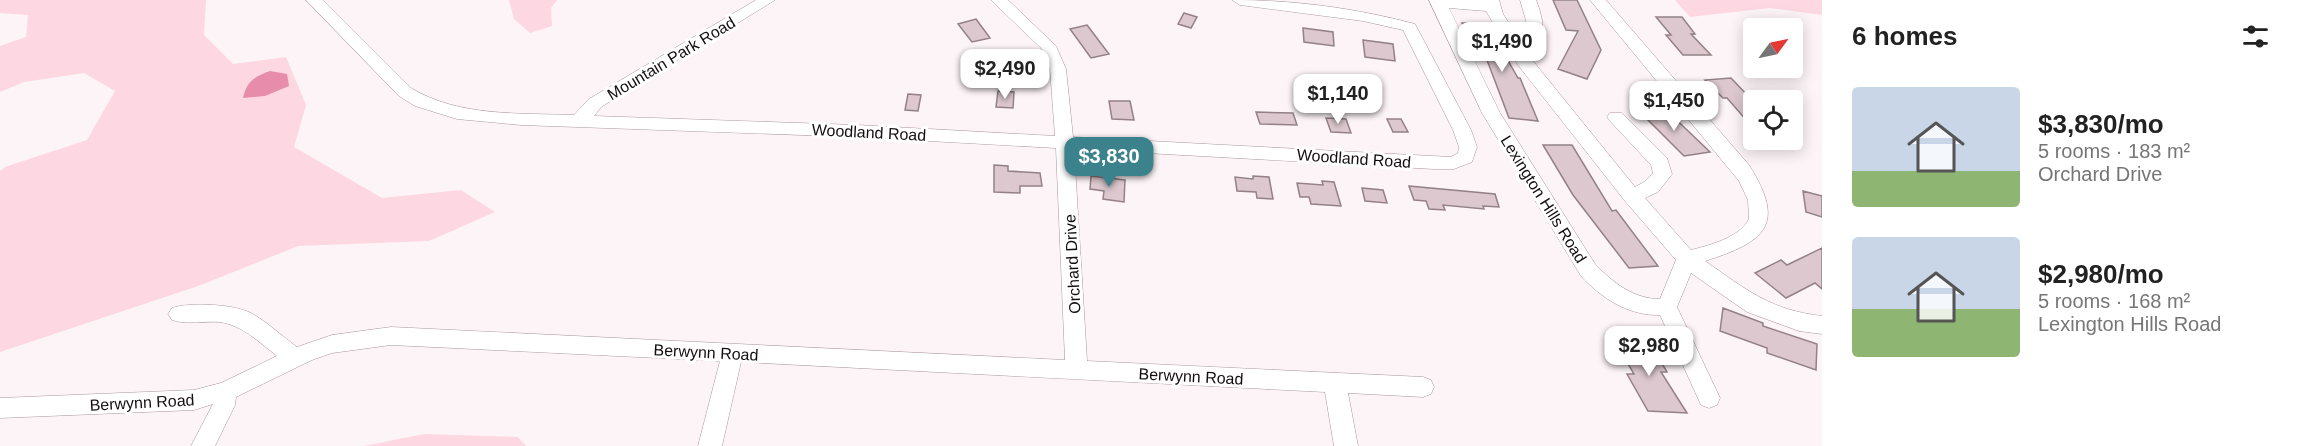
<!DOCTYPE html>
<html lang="en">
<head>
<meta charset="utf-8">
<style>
  body { margin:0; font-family:Helvetica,sans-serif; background:#f2f2f2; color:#222; height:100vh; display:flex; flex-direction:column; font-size:22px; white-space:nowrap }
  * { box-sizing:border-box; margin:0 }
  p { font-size:20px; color:#767676 }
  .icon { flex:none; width:33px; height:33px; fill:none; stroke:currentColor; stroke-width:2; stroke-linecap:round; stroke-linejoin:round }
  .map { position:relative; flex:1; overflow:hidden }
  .sheet { display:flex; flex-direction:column; background:#fff; width:480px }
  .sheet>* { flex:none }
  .needle { width:39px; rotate:57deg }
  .controls { position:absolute; left:1743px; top:18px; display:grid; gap:12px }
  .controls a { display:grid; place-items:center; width:60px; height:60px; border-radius:6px; background:#fff; box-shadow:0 3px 15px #0003; font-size:30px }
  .price { position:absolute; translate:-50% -51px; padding:0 14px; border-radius:12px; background:#fff; color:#222; font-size:20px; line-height:39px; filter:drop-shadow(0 2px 3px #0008) }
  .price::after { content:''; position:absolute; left:50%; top:36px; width:18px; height:14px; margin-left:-9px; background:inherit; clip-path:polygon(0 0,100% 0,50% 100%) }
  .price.on { background:#3c828d; color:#fff }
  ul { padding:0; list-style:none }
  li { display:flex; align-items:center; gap:18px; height:150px; padding:0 30px }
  li span { display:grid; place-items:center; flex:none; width:168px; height:120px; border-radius:6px; color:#555 }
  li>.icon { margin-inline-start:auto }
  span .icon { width:72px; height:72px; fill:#fffc; stroke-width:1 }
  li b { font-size:26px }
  h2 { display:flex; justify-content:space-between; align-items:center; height:72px; padding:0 30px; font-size:26px }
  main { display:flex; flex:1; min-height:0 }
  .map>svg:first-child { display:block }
</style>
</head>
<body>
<main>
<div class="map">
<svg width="1822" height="446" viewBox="0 0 1822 446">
  <rect width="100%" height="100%" fill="#fdf4f7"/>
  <!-- green -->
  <path fill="#fdd7e2" d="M 0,0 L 206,0 L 204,35 L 233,64 L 286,57 L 306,105 L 294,147 L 382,198 L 461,190 L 495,212 L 429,241 L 298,246 L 201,285 L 0,352 L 0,171 L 5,167 L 87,140 L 115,91 L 84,73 L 24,82 L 0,92 L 0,46 L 26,37 L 28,15 L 0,13 Z
    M 509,0 L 557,0 L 551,8 L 552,26 L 530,33 L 514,19 Z
    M 1675,0 L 1822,0 L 1822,15 L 1770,8 L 1690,17 Z
    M 424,434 L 518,437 L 526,446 L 364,446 Z"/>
  <!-- water -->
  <path fill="#e78dab" d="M 270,71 L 287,74 L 289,86 L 265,96 L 243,98 C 247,81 254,77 270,71 Z"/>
  <!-- building -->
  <path fill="#dcc8ce" stroke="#938186" stroke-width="1.5" d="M 1553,0 L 1577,0 L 1601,50 L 1587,79 L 1558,69 L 1578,31 L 1566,30 Z
    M 1184,13 L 1197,17 L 1191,28 L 1178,24 Z
    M 1656,17 L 1682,17 L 1695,34 L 1691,34 L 1711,55 L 1683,55 L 1666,35 L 1671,35 Z
    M 976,19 L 990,38 L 972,42 L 958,24 Z
    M 1462,23 L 1487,24 L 1518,78 L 1520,78 L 1538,121 L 1509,118 L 1487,60 L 1482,60 Z
    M 1087,25 L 1109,54 L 1091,58 L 1070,29 Z
    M 1303,28 L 1333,32 L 1334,46 L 1304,42 Z
    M 1363,40 L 1393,44 L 1395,61 L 1365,57 Z
    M 1731,78 L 1754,102 L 1754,129 L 1727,98 L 1723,98 L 1705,80 Z
    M 998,91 L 1014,92 L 1013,108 L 996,107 Z
    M 908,94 L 921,95 L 918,111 L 905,110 Z
    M 1109,101 L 1130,101 L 1134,120 L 1112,119 Z
    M 1663,107 L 1710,152 L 1684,156 L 1638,110 Z
    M 1256,112 L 1293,113 L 1297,125 L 1260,124 Z
    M 1326,118 L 1346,119 L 1351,133 L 1331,132 Z
    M 1387,119 L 1401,119 L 1408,132 L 1393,132 Z
    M 1543,145 L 1572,145 L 1612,211 L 1616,210 L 1658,266 L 1629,268 L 1573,195 Z
    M 994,165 L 1008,166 L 1008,171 L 1040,173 L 1042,186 L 1020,186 L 1020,193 L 994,192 Z
    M 1091,176 L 1125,180 L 1124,202 L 1103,199 L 1104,191 L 1090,189 Z
    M 1253,176 L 1269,177 L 1273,199 L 1257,198 L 1256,192 L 1237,191 L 1235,177 L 1253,179 Z
    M 1322,181 L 1334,182 L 1341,206 L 1311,204 L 1309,197 L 1300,197 L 1297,183 L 1323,185 Z
    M 1409,186 L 1495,194 L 1499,207 L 1483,206 L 1484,209 L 1443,205 L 1445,210 L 1429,209 L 1426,201 L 1414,200 Z
    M 1362,188 L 1383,190 L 1387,203 L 1365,201 Z
    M 1803,191 L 1822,196 L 1822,217 L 1806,212 Z
    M 1822,248 L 1822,289 L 1815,283 L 1786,298 L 1755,273 L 1781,260 L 1787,265 Z
    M 1723,308 L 1763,323 L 1763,326 L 1817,344 L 1816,370 L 1767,353 L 1767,348 L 1720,331 Z
    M 1614,340 L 1649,341 L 1667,372 L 1661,372 L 1687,413 L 1648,411 L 1627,374 L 1634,374 Z"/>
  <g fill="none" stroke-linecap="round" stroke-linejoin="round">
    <defs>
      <path id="minor" d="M 306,0 L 323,0 L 411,88 C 458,117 521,113 574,115 L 589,99 L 756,0 L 775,0 L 601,107 L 594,116 L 857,125 L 1055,136 L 1050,69 L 1041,48 L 991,0 L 1008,0 L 1056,46 L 1066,69 L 1073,137 L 1451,157 L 1458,153 L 1459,147 L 1453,130 L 1403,30 L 1363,21 L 1240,5 L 1232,0 C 1294,0 1355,8 1415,24 L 1471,130 L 1477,147 L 1472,162 L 1454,169 L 1434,169 L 1074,149 L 1087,361 L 1423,377 L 1431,380 L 1434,387 L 1431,394 L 1423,397 L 1348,393 L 1358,446 L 1334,446 L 1325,392 L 741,362 L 722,446 L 698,446 L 720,361 L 391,345 L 332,353 L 312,360 L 236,397 L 235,405 L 215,446 L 191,446 L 213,404 L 194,410 L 0,418 L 0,398 L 194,390 L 221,383 L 277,356 C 260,343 242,325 220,322 C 204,321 187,325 172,320 L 168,314 L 172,308 C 190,302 233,304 251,313 C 267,322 282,336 297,347 L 332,335 L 391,327 L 1065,360 L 1056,148 L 857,137 L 521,125 L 457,119 L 415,106 L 399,96 Z
        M 1429,0 L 1499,0 L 1503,14 L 1524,47 L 1527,24 L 1520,0 L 1536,0 C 1545,22 1546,41 1533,61 L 1635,187 L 1644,182 L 1653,173 L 1651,165 L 1610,121 L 1607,117 L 1610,113 L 1622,113 L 1667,158 L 1672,174 L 1658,192 L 1645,198 L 1691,250 C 1710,245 1739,238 1749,219 L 1748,200 L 1739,181 L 1590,0 L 1606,0 L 1749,165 C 1787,225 1765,242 1705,261 C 1747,290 1770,310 1822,316 L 1822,334 L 1799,331 L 1747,312 L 1691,273 L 1677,307 L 1720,398 L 1717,405 L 1709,408 L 1701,405 L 1660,315 C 1629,316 1601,298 1581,276 L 1482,113 ZM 1449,8 L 1486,11 L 1518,65 L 1625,201 L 1676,260 L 1660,299 C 1634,299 1613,283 1595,264 L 1500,113 Z"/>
    </defs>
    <!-- minor casing -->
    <use href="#minor" stroke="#a9959b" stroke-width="1"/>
    <!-- minor -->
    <use href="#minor" fill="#fff" fill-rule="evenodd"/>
  </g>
  <g text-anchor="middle" stroke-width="6" stroke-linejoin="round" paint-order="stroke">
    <!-- street labels -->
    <g font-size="16" fill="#140e10" stroke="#fff">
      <text transform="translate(671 58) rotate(-31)" y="6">Mountain Park Road</text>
      <text transform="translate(869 132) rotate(3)" y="6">Woodland Road</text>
      <text transform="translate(1354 158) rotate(4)" y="6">Woodland Road</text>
      <text transform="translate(1544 199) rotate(58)" y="6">Lexington Hills Road</text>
      <text transform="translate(1072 264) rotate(-93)" y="6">Orchard Drive</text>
      <text transform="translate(706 352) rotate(3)" y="6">Berwynn Road</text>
      <text transform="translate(1191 376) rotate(3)" y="6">Berwynn Road</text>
      <text transform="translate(142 402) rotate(-3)" y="6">Berwynn Road</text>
    </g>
  </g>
</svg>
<div class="controls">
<a><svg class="needle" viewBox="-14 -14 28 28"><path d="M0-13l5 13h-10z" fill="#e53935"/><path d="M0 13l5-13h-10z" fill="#767676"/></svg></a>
<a><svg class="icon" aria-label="locate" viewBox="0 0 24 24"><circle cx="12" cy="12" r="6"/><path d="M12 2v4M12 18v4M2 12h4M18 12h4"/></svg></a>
</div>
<b class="price" style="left:1502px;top:73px">$1,490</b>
<b class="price" style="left:1005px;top:100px">$2,490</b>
<b class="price" style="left:1338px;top:125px">$1,140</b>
<b class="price" style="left:1674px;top:132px">$1,450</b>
<b class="price on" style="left:1109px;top:188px">$3,830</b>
<b class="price" style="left:1649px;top:377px">$2,980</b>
</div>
<section class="sheet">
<h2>6 homes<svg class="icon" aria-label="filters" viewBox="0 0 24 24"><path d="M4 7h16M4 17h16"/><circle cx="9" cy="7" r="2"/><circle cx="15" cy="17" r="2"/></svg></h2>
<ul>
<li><span style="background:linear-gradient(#c9d6e8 70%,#8fb573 0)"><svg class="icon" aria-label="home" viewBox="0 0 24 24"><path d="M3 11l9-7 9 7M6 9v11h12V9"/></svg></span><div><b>$3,830/mo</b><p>5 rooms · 183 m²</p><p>Orchard Drive</p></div></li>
<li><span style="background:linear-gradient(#c9d6e8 60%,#8fb573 0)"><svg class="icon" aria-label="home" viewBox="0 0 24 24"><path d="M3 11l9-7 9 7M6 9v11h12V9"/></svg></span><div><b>$2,980/mo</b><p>5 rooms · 168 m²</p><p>Lexington Hills Road</p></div></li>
</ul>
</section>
</main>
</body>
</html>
